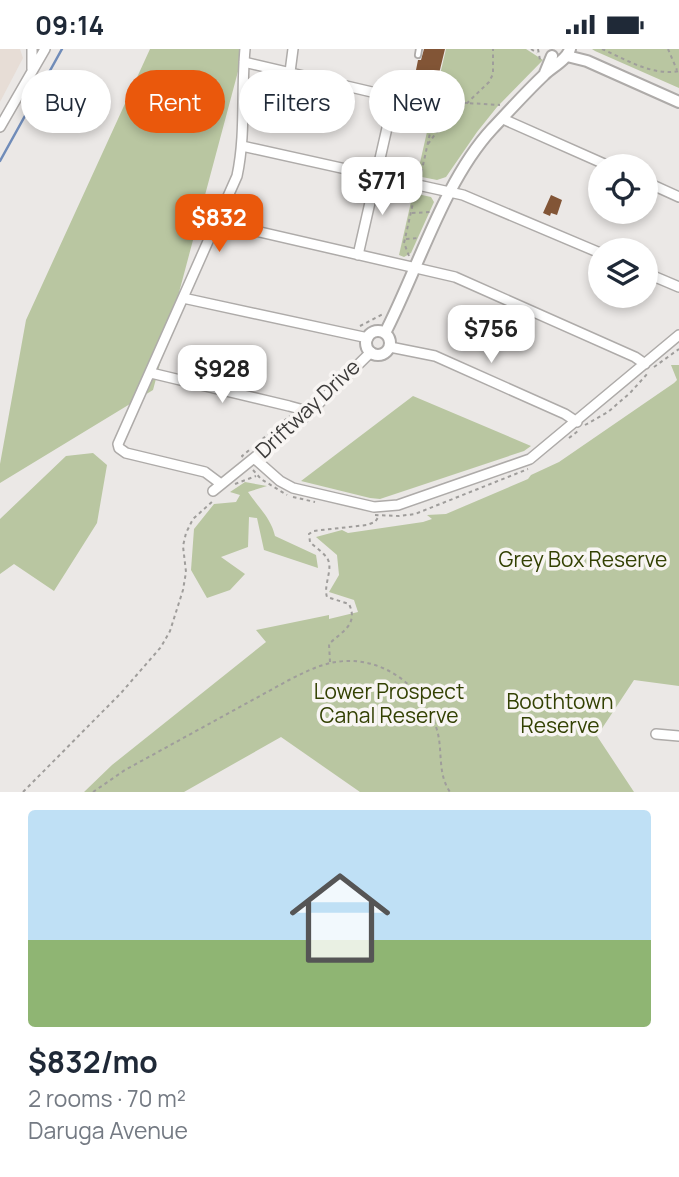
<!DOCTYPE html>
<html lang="en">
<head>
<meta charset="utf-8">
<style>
  body { margin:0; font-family:Manrope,sans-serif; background:#f2f2f3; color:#1f2937; height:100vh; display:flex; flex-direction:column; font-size:26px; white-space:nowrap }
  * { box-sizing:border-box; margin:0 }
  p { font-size:23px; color:#747a83 }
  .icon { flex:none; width:38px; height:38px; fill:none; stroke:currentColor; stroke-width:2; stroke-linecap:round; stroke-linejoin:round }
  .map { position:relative; height:743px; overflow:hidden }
  .details { display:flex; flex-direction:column; background:#fff; flex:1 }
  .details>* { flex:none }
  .guide { position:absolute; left:21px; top:21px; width:637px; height:63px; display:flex; gap:14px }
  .buttons { position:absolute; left:588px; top:105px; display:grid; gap:14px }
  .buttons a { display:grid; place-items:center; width:70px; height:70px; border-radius:50%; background:#fff; box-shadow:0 4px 10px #0003; font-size:35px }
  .price { position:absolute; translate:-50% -60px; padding:0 16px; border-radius:14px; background:#fff; color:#222; font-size:23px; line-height:46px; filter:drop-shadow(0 2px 4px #0008) }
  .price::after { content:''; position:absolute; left:50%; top:42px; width:21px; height:16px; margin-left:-10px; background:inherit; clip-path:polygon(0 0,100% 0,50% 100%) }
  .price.on { background:#ea580c; color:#fff }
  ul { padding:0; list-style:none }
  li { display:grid; align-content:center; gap:14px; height:371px; padding:0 28px }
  li span { display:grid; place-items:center; height:217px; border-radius:7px; color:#555 }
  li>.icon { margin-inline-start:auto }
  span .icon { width:126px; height:126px; fill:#fffc; stroke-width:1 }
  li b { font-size:30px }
  .chip { padding:0 24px; border-radius:32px; background:#fff; box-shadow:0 4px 10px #0003; font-size:24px; line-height:63px }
  .chip.on { background:#ea580c; color:#fff }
  .status { display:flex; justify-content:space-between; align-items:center; height:49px; padding:0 35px; background:#fff; direction:ltr }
  .status svg { height:19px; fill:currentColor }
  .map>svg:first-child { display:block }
</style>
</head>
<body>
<div class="status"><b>09:14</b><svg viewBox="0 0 49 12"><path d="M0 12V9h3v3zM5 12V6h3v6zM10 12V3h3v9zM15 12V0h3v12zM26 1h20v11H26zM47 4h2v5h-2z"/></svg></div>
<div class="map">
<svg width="679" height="743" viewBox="0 0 679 743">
  <rect width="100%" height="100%" fill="#ebe8e6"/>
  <!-- built -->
  <path fill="#e7ddd6" d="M 0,0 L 20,0 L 23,9 L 0,53 Z"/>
  <!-- green -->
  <path fill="#b9c6a1" d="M 150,0 L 244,0 L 153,341 L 0,434 L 0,415 L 26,271 Z
    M 446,0 L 526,0 L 543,11 L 497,58 L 477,83 L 446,128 L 437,131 L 417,127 L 431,65 L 400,57 L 404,41 L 435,47 Z
    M 592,0 L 679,0 L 679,39 L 595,2 Z
    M 413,144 L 431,148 L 434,153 L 411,204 L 404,208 L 399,206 Z
    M 671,316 L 679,316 L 679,637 L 634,631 L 597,687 L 634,743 L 360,743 L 281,688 L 184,743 L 84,743 L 112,716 L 266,593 L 256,581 L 329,566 L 329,570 L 358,563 L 354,551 L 329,543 L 339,526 L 337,506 L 316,488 L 342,481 L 348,484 L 423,473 L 432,470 L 427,466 L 446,465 L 528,430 L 531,426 L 559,413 L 674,334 L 677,331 Z
    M 413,347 L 531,397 L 524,402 L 380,450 L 370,449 L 301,432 Z
    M 93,404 L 107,416 L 97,474 L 54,542 L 14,515 L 0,525 L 0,470 L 66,407 Z
    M 245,433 L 267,437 L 248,443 C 258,458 271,469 275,487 L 316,506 L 318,519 L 264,501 L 257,469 L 249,468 L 248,498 L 221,508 L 245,525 L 230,541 L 207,549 L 191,521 L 194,480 L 214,455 L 236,453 L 240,446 L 230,443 Z"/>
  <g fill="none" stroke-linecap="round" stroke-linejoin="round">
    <!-- stream -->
    <path stroke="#708cb9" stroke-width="2.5" d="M 0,112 L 62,0"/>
  </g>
  <!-- building -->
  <path fill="#825536" d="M 424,0 L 445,0 L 434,45 L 412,41 L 418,11 L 421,11 Z
    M 551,146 L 562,151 L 557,166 L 551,164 L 550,167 L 543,164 Z"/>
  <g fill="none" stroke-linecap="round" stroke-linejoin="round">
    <defs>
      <path id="service" d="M 418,6 L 419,0"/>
      <path id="minor" d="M 244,13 L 389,47 L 392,57 L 358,206
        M 32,20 L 32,0
        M 290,23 L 293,0
        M 503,70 L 609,117
        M 0,78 L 45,0
        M 242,97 L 463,146 L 600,204
        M 646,133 L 679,148
        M 217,173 L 455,228 L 635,308 L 645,315
        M 646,224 L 679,238
        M 183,249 L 368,289
        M 390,298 L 435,307 L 565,365 L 577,373
        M 151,324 L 289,357 L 300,360 L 307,366
        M 255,410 L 280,432 L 293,439 L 374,458 L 398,456 L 530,410 L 679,286
        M 221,435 L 205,423 L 126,404 L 119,399 L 118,395 L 237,127 C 246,85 241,42 245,0
        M 213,442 L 307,366 L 371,303
        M 656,685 L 679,687"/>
      <path id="tertiary" d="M 567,7 L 587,12 L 679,53
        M 545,24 L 552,7
        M366 294a12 12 0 1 1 24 0a12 12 0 1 1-24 0Z
        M 385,284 C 418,220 444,132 492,80 C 509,62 526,43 544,26 C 552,18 567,11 570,0"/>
    </defs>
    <!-- service casing -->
    <use href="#service" stroke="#aeaba9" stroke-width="8"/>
    <!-- minor casing -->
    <use href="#minor" stroke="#aeaba9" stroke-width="12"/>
    <!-- tertiary casing -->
    <use href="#tertiary" stroke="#aeaba9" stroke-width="14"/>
    <!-- path -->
    <path stroke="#9f9d9b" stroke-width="2" stroke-dasharray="3.5 3.5" stroke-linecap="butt" d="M 531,0 L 537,4
      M 538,0 L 540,11
      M 602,0 C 627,11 652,27 679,22
      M 668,0 L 677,21
      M 400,50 L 500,56
      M 428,95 L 436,84 L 489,33 L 493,25 L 493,0
      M 420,130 L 437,52
      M 412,164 L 431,163
      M 406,190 L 418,189
      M 409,207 L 404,194 L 415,145
      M 360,277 L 383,265
      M 654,318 L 679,300
      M 305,354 L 314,347
      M 585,376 L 608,363 L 630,344 L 648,324
      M 569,389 L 578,382
      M 243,408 L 242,407 L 290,367
      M 253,421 L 261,430 L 287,446
      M 235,435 L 256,427
      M 293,448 L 315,453
      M 375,466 L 399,467 L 415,465 L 528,420
      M 330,613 L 329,595 C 341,583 359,576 349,555 L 327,548 C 323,536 334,519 327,509 C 323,503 315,498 310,493 L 309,485 L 313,482 L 367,476 L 375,473 L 379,467
      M 23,743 L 121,644 L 161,598 L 170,582 L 183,541 L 186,523 L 183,497 L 186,484 L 193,470 L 214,451
      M 93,743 L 125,721 L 289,631 C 307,622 324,613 345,612 C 388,610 425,641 437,681 C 443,701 437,724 450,743"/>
    <!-- service -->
    <use href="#service" stroke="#fff" stroke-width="4.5"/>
    <!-- minor -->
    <use href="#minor" stroke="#fff" stroke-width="9"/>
    <!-- tertiary -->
    <use href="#tertiary" stroke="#fff" stroke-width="10"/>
  </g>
  <g text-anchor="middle" stroke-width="7" stroke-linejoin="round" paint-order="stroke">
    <!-- street labels -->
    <g font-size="21" fill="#3c3b3a" stroke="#f8f5f3">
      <text transform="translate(308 360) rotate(-43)" y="7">Driftway Drive</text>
    </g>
    <!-- park labels -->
    <g font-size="21" fill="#334103" stroke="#f8f5f3">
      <text x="583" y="518">Grey Box Reserve</text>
      <text x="389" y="650">Lower Prospect<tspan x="389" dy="24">Canal Reserve</tspan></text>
      <text x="560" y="660">Boothtown<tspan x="560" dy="24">Reserve</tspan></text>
    </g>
  </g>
</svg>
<div class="buttons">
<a><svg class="icon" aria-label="locate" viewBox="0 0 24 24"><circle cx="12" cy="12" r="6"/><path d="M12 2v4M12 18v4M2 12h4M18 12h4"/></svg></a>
<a><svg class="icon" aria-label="layers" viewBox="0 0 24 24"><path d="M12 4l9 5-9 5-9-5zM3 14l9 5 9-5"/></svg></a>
</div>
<b class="price" style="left:382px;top:168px">$771</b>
<b class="price on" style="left:219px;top:205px">$832</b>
<b class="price" style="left:491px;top:316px">$756</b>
<b class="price" style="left:222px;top:356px">$928</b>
<div class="guide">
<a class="chip">Buy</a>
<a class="chip on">Rent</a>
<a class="chip">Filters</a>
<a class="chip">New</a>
</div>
</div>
<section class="details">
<ul>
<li><span style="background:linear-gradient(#bfe0f5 60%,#8fb573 0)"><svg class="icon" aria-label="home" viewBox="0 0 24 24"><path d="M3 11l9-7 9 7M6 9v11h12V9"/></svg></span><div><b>$832/mo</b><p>2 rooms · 70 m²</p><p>Daruga Avenue</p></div></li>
</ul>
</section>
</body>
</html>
